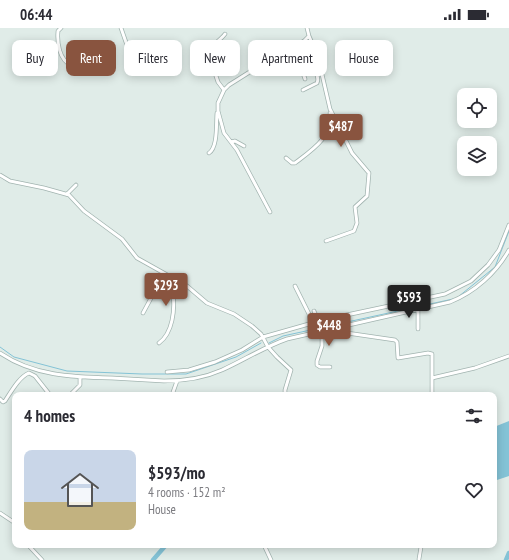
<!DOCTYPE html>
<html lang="en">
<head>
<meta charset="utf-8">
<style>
  body { margin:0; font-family:"PT Sans Narrow",sans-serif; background:#f2f2f3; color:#2b2b33; height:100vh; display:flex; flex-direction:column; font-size:15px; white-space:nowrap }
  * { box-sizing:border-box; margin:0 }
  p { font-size:13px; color:#7c7c81 }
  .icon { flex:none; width:22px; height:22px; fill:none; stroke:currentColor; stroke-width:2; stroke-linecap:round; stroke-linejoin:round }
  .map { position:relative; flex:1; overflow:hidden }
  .sheet { position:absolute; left:12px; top:364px; width:485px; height:156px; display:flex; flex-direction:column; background:#fff; border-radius:8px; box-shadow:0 2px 10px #0003 }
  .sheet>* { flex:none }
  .guide { position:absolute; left:12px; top:12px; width:485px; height:36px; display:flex; gap:8px }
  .buttons { position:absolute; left:457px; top:60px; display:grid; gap:8px }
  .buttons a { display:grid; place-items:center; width:40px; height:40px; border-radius:8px; background:#fff; box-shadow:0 2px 10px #0003; font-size:20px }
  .price { position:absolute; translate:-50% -34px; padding:0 9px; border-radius:4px; background:#89543f; color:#fff; font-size:13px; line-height:26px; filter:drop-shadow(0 1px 2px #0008) }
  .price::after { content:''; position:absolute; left:50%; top:24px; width:12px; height:9px; margin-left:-6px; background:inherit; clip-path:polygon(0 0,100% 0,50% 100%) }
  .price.selected { background:#222; color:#fff }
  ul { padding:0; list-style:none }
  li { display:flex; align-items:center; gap:12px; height:100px; padding:0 12px }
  li span { display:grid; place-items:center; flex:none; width:112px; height:80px; border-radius:8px; color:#555 }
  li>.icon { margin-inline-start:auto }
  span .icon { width:48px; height:48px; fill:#fffc; stroke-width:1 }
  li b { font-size:17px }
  h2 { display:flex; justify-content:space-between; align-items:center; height:48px; padding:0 12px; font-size:17px }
  .tag { padding:0 14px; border-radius:8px; background:#fff; box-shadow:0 2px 10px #0003; font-size:14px; line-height:36px }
  .tag.selected { background:#89543f; color:#fff }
  .status { display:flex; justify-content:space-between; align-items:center; height:28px; padding:0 20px; background:#fff; direction:ltr }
  .status svg { height:11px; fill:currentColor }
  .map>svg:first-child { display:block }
</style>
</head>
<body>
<div class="status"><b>06:44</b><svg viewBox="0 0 49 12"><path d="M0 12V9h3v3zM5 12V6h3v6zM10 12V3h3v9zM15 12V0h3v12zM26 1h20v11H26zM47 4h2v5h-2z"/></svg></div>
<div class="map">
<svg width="509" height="532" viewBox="0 0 509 532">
  <rect width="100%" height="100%" fill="#e0ece8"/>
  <!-- water -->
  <path fill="#84c3d6" d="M 509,393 L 509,448 L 494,453 L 494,399 Z"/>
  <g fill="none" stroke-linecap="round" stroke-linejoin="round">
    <!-- stream -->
    <path stroke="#84c3d6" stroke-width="1" d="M 458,269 L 495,239 L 509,203
      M 269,315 L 283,308 L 453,271
      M 0,319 L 14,329 L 67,343 L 142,346 L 186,346 L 236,329 L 261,315"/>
    <!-- river -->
    <path stroke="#84c3d6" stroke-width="4.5" d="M 153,532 L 166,517
      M 506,532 L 509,525"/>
    <defs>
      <path id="street" d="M 61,0 L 58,3 C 57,14 59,32 71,37 C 75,38 80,37 84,37
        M 121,0 L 128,20 L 134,32
        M 309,8 L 318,29 L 330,81 L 352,125 L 369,145 L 367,168 L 355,179 L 357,195 L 354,203 L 326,213
        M 40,22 C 46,20 53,24 58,17
        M 294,23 C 302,30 322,44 317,55 L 303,62
        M 296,25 L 305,51
        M 224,62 L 218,54 L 208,24 C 210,18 221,12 225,6
        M 231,114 L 235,113 L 244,118
        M 209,125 C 218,119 216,96 217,85
        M 286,130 L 292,135 L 295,135 C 312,122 333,109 330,85
        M 0,147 L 10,153 L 44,160 L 69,167 L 84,183 L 122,211 L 137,230 L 187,258 L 207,275 L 234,286 L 252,298 L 261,306 L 268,319 L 277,329 L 291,342 L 285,362 L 285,367
        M 67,166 L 76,157
        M 270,184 L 237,122 L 224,105 L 218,83 L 218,75 L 224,62 L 229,57 L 264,35 L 293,20 L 304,13 L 309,8 L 307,0
        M 168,250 L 178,257
        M 295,258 L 309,286 L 311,296
        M 314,283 L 317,290 L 316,294
        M 143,285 L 164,246
        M 332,301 L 347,305 L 395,312 L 397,314 L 398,330 L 428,325 L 432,326 L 432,367
        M 418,301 L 418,282
        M 322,303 L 322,318 L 317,333 L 317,337 L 320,339 L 330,339
        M 159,315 C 173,305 175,281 173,266 C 172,259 168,254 168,248
        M 0,325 C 34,348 72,349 112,350 C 129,351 146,352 164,353 C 183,353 204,350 222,342 C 244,332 264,319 287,311 L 450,274 C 475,264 496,245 509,222
        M 167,344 L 189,342 L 215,334 L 242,322 L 263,309 L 323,292 L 445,266 L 471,253 L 488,237 L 499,222 L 509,197
        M 432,350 L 475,340 L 509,328
        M 70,367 L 80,357 L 80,350
        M 172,367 L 177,353
        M 0,371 L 3,374 L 5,373 C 11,364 19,349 29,345 L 35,348 L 50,367
        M 0,485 L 15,495
        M 28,517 L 42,532
        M 264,517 L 271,532
        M 419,531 L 421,519 L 420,517"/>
    </defs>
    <!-- street casing -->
    <use href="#street" stroke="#a2b4b0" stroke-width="4.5"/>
    <!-- street -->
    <use href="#street" stroke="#fff" stroke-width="3"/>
  </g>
</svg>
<div class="buttons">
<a><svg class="icon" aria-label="locate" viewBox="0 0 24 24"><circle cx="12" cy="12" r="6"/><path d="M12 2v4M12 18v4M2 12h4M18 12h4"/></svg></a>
<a><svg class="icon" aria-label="layers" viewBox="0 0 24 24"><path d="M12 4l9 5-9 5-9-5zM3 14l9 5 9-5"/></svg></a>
</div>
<b class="price" style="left:341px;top:120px">$487</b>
<b class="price" style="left:166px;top:279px">$293</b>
<b class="price selected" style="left:409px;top:291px">$593</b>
<b class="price" style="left:329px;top:319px">$448</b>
<div class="guide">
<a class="tag">Buy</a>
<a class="tag selected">Rent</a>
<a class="tag">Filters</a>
<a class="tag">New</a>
<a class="tag">Apartment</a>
<a class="tag">House</a>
</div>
<section class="sheet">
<h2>4 homes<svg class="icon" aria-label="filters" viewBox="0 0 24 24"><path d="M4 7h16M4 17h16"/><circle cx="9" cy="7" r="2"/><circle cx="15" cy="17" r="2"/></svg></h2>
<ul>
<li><span style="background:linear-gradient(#c9d6e8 65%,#c2b280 0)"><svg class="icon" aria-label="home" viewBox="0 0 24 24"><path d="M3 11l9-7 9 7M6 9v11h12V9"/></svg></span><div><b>$593/mo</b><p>4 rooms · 152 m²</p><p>House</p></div><svg class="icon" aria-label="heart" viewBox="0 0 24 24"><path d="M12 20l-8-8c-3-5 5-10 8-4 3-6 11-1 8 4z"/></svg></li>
</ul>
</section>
</div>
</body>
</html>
